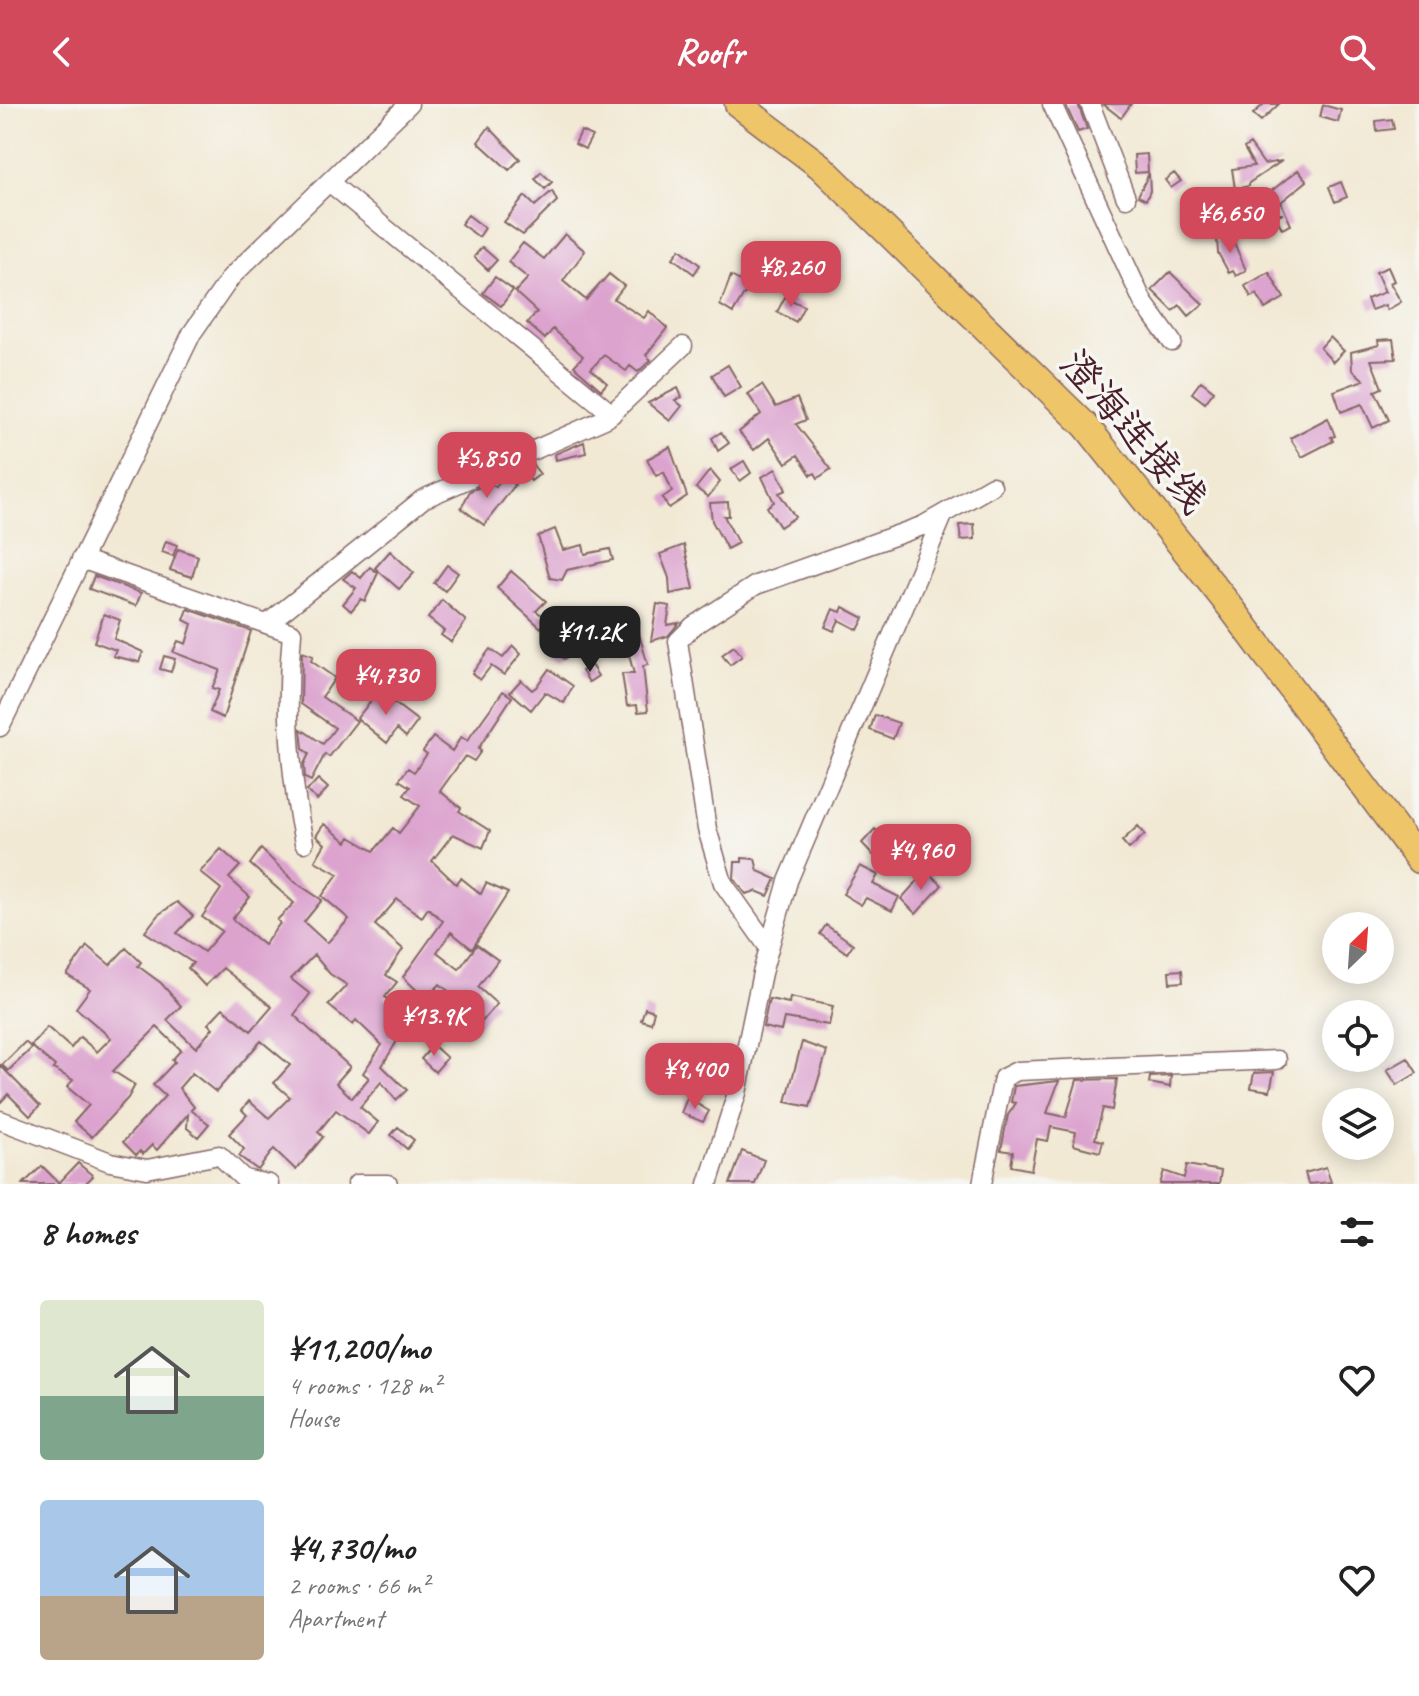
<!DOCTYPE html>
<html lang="en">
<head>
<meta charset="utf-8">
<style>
  body { margin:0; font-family:Caveat,"LXGW WenKai TC",sans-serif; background:#f6f6f6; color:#222; height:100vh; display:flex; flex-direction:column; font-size:30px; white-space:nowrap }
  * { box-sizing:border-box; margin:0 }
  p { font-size:26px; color:#767676 }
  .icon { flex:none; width:44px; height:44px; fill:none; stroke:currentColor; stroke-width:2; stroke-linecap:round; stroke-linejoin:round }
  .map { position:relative; height:1080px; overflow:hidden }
  .side { display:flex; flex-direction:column; background:#fff; flex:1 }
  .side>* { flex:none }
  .needle { width:52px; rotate:25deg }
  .tools { position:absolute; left:1322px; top:808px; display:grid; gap:16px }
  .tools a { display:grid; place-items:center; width:72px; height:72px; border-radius:50%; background:#fff; box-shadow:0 4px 20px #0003; font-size:40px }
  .price { position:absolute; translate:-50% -68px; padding:0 18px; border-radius:16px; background:#d1495b; color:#fff; font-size:26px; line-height:52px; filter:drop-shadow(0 2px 4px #0008) }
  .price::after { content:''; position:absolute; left:50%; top:48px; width:24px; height:18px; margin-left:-12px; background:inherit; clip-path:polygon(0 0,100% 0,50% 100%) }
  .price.current { background:#222; color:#fff }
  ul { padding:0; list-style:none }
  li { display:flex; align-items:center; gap:24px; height:200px; padding:0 40px }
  li span { display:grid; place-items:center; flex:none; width:224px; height:160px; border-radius:8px; color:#555 }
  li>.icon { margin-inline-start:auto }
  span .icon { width:96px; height:96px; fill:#fffc; stroke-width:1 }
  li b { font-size:34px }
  h2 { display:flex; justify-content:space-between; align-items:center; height:96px; padding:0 40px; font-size:34px }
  header { display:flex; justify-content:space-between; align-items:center; height:104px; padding:0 40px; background:#d1495b; color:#fff; font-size:36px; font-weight:700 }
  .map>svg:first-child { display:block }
</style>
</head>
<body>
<header><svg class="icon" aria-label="back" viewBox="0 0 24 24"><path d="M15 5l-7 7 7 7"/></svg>Roofr<svg class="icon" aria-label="search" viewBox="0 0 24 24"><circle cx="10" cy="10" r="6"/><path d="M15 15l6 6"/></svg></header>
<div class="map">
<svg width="1419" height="1080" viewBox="0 0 1419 1080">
  <rect width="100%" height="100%" fill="#f6f6f2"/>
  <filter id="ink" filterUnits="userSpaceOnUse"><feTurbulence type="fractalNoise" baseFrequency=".0125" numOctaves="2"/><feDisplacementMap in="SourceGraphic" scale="16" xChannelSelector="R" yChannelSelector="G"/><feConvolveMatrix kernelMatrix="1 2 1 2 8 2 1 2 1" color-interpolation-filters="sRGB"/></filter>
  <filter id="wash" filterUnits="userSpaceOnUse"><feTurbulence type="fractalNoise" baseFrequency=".006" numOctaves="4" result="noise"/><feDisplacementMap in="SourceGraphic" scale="32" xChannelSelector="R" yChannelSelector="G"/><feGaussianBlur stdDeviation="1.8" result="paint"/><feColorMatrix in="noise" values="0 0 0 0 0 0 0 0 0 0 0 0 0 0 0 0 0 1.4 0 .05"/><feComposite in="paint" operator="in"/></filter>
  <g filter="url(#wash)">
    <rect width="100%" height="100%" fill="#f2e9d4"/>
    <g id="blocks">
      <!-- building -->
      <path fill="#dca3cf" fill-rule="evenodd" d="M 1065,0 L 1078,0 L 1087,25 L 1078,28 Z
        M 1103,0 L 1131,0 L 1121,14 Z
        M 1264,0 L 1279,0 L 1261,17 L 1253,10 Z
        M 1323,1 L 1341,6 L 1338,18 L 1320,13 Z
        M 1392,15 L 1394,25 L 1377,27 L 1376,17 Z
        M 489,23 L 520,55 L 509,66 L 478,38 Z
        M 581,27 L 592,32 L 585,45 L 575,40 Z
        M 1250,40 L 1264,60 L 1282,57 L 1249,79 L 1249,82 L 1235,85 L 1232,65 L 1254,62 L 1244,44 Z
        M 1147,50 L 1148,68 L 1135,69 L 1134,51 Z
        M 1298,66 L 1307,77 L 1281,98 L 1291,121 L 1282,125 L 1276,112 L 1283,110 L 1275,110 L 1265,92 Z
        M 541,68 L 552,78 L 545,85 L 535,75 Z
        M 1149,69 L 1150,87 L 1146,96 L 1138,92 Z
        M 1174,69 L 1181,77 L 1171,84 L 1165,76 Z
        M 1341,78 L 1347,93 L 1335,98 L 1329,83 Z
        M 552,87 L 557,97 L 523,131 L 504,118 L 525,92 L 535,102 Z
        M 1220,96 L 1231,96 L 1231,109 L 1221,109 Z
        M 468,111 L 485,124 L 479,133 L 461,120 Z
        M 565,130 L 585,147 L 563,177 L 586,196 L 609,170 L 624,182 L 614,195 L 644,214 L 649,207 L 667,224 L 646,251 L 651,256 L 638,268 L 630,262 L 626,267 L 604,251 L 591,265 L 607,279 L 601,286 L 574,262 L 583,252 L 553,225 L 545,235 L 527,219 L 537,208 L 515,188 L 528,174 L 508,158 L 523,139 L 544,155 Z
        M 1230,130 L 1246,166 L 1236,172 L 1233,167 L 1229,169 L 1218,149 L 1217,135 Z
        M 482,143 L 497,156 L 488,166 L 474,153 Z
        M 680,145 L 700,161 L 694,170 L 673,154 Z
        M 1388,163 L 1394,177 L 1390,179 L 1401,198 L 1387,206 L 1385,201 L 1371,206 L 1367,195 L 1385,188 L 1376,168 Z
        M 1170,168 L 1203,200 L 1189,212 L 1180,201 L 1173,207 L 1152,186 Z
        M 1269,168 L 1284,194 L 1265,205 L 1257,190 L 1251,193 L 1245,182 Z
        M 731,172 L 749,182 L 733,209 L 720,201 Z
        M 495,173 L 513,186 L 501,202 L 483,189 Z
        M 785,193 L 804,202 L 796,218 L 777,208 Z
        M 1330,233 L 1344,247 L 1333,258 L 1320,244 Z
        M 1393,235 L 1396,255 L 1371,256 L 1382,284 L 1375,287 L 1389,316 L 1373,324 L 1362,300 L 1341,308 L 1334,287 L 1364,276 L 1352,266 L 1351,248 L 1379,241 L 1378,236 Z
        M 728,261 L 741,283 L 724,293 L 712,271 Z
        M 1201,277 L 1214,287 L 1205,299 L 1192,289 Z
        M 762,281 L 776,303 L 797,294 L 806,316 L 796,320 L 831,365 L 818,374 L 815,369 L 811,371 L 798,351 L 786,359 L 769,334 L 754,346 L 739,328 L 761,310 L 748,290 Z
        M 678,284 L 682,293 L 675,296 L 682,302 L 670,317 L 648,299 Z
        M 1328,314 L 1335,332 L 1331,333 L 1333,337 L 1302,353 L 1290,334 Z
        M 721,328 L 729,339 L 718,347 L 712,334 Z
        M 584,338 L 586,349 L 556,356 L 555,350 Z
        M 670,343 L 687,392 L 669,404 L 662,394 L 672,387 L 664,368 L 656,372 L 647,355 Z
        M 744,357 L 751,369 L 740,377 L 731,365 Z
        M 532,360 L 540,370 L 531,377 L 522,365 Z
        M 776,365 L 786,386 L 779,389 L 795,413 L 780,423 L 767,403 L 774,398 L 762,373 Z
        M 710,366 L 720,378 L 708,393 L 696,384 Z
        M 502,373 L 515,381 L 484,421 L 461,404 L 470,387 L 490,379 L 496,383 Z
        M 728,398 L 729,412 L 724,412 L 738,439 L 727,445 L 712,417 L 710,399 Z
        M 974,420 L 975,435 L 961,436 L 959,421 Z
        M 555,425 L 563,446 L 583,441 L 585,450 L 610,445 L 613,456 L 567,466 L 562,476 L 550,474 L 538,432 Z
        M 166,437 L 177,441 L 173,452 L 162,448 Z
        M 684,441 L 694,485 L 670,490 L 669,474 L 660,450 Z
        M 178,445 L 198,452 L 192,473 L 170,466 Z
        M 390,447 L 414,469 L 399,485 L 375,464 Z
        M 447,461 L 458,469 L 445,487 L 434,479 Z
        M 370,463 L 378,469 L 365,497 L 361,495 L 351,507 L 343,500 L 356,484 L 343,475 L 352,467 L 361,474 Z
        M 511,467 L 546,497 L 536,507 L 547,514 L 541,524 L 497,484 Z
        M 94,472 L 141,489 L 136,502 L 89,485 Z
        M 442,496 L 466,517 L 451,538 L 441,531 L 444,527 L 428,514 Z
        M 657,500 L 670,502 L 667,521 L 679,519 L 668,532 L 651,537 Z
        M 843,503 L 864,514 L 858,526 L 839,516 L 834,527 L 825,523 L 833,505 L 841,508 Z
        M 188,505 L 251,527 L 223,614 L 210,608 L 219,586 L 212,584 L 220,566 L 173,548 L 178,537 L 186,540 L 192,520 L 184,516 Z
        M 624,509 L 628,523 L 614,526 L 611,512 Z
        M 104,510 L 120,516 L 114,535 L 143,548 L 139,558 L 113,552 L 116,546 L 94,538 Z
        M 583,521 L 592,534 L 564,555 L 551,543 Z
        M 638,527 L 648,561 L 643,562 L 648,607 L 638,608 L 637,601 L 627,602 L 622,570 L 634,570 L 624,532 Z
        M 513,542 L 521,550 L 504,571 L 491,562 L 480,576 L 472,569 L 490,545 L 503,554 Z
        M 734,542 L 742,552 L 730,561 L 722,551 Z
        M 302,548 L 313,552 L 311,557 L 335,574 L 322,593 L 357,617 L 329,653 L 325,650 L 311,677 L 305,674 L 304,660 L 309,650 L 303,645 L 301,625 L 323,640 L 335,624 L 301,600 Z
        M 164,552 L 175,555 L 171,568 L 160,565 Z
        M 591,561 L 598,572 L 589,578 L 582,567 Z
        M 549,565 L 573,582 L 564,599 L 545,588 L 531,606 L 510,588 L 521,576 L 532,586 L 536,583 Z
        M 362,566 L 374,576 L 368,584 L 355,575 Z
        M 371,582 L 390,602 L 393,598 L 418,617 L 406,633 L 397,625 L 387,639 L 357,614 L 371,597 L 364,590 Z
        M 503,587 L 512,593 L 478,645 L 481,647 L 474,657 L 465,652 L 440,687 L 461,704 L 459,707 L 490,727 L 483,744 L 453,730 L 432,757 L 456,780 L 461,774 L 481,790 L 486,779 L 508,789 L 472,845 L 451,828 L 437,848 L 459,865 L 477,841 L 498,856 L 478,883 L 497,900 L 473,928 L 471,925 L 464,932 L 448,917 L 464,900 L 440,880 L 426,895 L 403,873 L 443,817 L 428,804 L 422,813 L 397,795 L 375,821 L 403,845 L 386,871 L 397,878 L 385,893 L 407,910 L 389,932 L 397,937 L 382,962 L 407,986 L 396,996 L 381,978 L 360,1003 L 378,1018 L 369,1030 L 336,1006 L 318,1028 L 323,1033 L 296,1066 L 274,1045 L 258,1066 L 239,1052 L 244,1045 L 229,1030 L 247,1011 L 242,1006 L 249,997 L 269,1014 L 290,993 L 274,979 L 290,961 L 261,937 L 216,988 L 192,969 L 179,984 L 194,1003 L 191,1006 L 209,1020 L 198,1033 L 187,1024 L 188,1010 L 157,1046 L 152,1041 L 143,1050 L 140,1047 L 136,1051 L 123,1038 L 165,992 L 153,981 L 175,958 L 172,956 L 181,946 L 157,923 L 113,967 L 135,981 L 128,994 L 92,1033 L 74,1018 L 89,1001 L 67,983 L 73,976 L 53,965 L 55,962 L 31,942 L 47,923 L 71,944 L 80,933 L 97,948 L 111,934 L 76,904 L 90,885 L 67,871 L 87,842 L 110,861 L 126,844 L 141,858 L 138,862 L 161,879 L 181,902 L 167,916 L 196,944 L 213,924 L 208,920 L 223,904 L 251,927 L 272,903 L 223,864 L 205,882 L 188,864 L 193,859 L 145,828 L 158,811 L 177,798 L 193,812 L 177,829 L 204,848 L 222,827 L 202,813 L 221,785 L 200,768 L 221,745 L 240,762 L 229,774 L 250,793 L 232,815 L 264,841 L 280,819 L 277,816 L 294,799 L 250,760 L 261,745 L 295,778 L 322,796 L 304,818 L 327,839 L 349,815 L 322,792 L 338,770 L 315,757 L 325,740 L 316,732 L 324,720 L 347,738 L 350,733 L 374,747 L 393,724 L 399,729 L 420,702 L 404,691 L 410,683 L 399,676 L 408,664 L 414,668 L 427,650 L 423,647 L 433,633 L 452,647 L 461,633 L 467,637 ZM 314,851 L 330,870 L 347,881 L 328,901 L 353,921 L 356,916 L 382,941 L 363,969 L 369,974 L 352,994 L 336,979 L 350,963 L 294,911 L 310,890 L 291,875 Z
        M 875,611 L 899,619 L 893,635 L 870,626 Z
        M 318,675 L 328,684 L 317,696 L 307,687 Z
        M 1138,722 L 1145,730 L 1129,745 L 1122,737 Z
        M 875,725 L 892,742 L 878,756 L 862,739 Z
        M 742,754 L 755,755 L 758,767 L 776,775 L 768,792 L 756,787 L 746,790 L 734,774 L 735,758 L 742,758 Z
        M 860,762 L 878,771 L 873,780 L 899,793 L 892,807 L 866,794 L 861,801 L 843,790 Z
        M 926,767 L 942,781 L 916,810 L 901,795 Z
        M 826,821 L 853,840 L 847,849 L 820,830 Z
        M 1182,866 L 1183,878 L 1170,879 L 1169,867 Z
        M 790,893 L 833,902 L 829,921 L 784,914 L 781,927 L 763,923 L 769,895 L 789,899 Z
        M 645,904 L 654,907 L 651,919 L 641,916 Z
        M 25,938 L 32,944 L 8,967 L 2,961 Z
        M 802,938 L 827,947 L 810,1003 L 786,998 Z
        M 433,941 L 447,954 L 435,968 L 421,955 Z
        M 1408,954 L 1417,969 L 1397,981 L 1387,966 Z
        M 0,961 L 40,1002 L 30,1012 L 8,990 L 0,999 Z
        M 1274,968 L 1270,987 L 1251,984 L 1254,969 Z
        M 1171,972 L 1170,983 L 1149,979 L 1150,973 Z
        M 1117,975 L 1112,1006 L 1103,1004 L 1095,1035 L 1103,1037 L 1100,1048 L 1073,1041 L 1076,1028 L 1051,1023 L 1048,1037 L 1037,1035 L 1031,1066 L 1011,1062 L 1013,1048 L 1001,1046 L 1008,1011 L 1016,999 L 1011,998 L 1014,982 L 1059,977 L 1047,1009 L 1066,1013 L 1077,976 Z
        M 687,994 L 709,1007 L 703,1018 L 681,1009 Z
        M 398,1023 L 414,1036 L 407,1045 L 391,1031 Z
        M 742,1047 L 764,1056 L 755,1080 L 730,1080 Z
        M 78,1059 L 93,1072 L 85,1080 L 23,1080 L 42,1062 L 59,1079 Z
        M 1187,1061 L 1221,1067 L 1219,1080 L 1160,1080 L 1164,1067 L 1184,1074 Z
        M 1326,1063 L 1331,1078 L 1308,1080 L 1305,1069 Z"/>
    </g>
  </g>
  <g filter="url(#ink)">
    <use href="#blocks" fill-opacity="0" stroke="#856666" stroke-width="2"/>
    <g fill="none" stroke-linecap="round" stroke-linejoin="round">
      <defs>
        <path id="minor" d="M 1052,0 L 1143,198 L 1172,238
          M 1090,0 L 1126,94
          M 329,78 L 612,310
          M 81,455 L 292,529 C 285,600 289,668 304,739
          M 267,520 L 423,395 L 607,314 L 683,242
          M 0,623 L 192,229 L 231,173 L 409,0
          M 769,844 L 723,779 L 707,725 L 678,537 L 693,522 L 756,481 L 922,422 L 992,382
          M 0,1016 L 110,1058 L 147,1065 L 219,1051 L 244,1075 L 269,1080
          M 357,1080 L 388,1080
          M 708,1080 L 737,989 L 762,869 L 788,777 L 942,414
          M 982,1080 L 1003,974 L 1017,967 L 1277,956"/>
        <path id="highway" d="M 738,0 L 820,62 L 1086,322 L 1232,505 L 1419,756"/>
      </defs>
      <!-- minor casing -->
      <use href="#minor" stroke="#856666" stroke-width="21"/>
      <!-- highway casing -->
      <use href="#highway" stroke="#856666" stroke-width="29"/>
      <!-- minor -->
      <use href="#minor" stroke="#fff" stroke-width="18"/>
      <!-- highway -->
      <use href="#highway" stroke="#eec569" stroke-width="26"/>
    </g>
  </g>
  <g text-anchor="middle" stroke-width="7" stroke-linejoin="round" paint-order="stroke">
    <!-- street labels -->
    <g font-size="40" fill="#4a1f2b" stroke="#f6f6f2">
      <text transform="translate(1135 327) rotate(49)" y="14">澄海连接线</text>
    </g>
  </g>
</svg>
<div class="tools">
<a><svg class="needle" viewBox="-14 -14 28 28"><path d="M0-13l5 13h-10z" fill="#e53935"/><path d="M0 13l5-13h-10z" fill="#767676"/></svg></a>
<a><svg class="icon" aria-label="locate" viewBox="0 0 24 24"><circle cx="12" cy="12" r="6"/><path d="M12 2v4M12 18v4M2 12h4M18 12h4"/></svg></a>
<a><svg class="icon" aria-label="layers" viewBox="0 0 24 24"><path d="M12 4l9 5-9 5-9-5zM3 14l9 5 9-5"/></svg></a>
</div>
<b class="price" style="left:1230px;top:151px">¥6,650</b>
<b class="price" style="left:791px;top:205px">¥8,260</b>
<b class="price" style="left:487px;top:396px">¥5,850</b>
<b class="price current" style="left:590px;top:570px">¥11.2K</b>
<b class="price" style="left:386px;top:613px">¥4,730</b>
<b class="price" style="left:921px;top:788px">¥4,960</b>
<b class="price" style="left:434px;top:954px">¥13.9K</b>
<b class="price" style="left:695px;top:1007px">¥9,400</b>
</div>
<section class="side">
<h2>8 homes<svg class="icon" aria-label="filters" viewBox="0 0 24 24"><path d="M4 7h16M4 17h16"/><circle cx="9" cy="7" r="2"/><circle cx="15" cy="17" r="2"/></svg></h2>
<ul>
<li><span style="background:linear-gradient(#dfe7d0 60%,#7fa58c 0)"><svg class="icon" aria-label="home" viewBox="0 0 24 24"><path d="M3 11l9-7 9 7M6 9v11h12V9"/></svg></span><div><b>¥11,200/mo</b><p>4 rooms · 128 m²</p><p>House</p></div><svg class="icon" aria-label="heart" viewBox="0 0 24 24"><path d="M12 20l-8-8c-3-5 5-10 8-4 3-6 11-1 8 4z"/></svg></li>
<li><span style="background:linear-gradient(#a9c7e8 60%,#b9a48a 0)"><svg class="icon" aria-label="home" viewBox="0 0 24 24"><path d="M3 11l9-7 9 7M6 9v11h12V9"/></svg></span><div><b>¥4,730/mo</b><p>2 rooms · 66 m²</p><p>Apartment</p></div><svg class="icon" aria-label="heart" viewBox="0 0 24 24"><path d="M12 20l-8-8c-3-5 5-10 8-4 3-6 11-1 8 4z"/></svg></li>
</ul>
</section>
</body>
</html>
